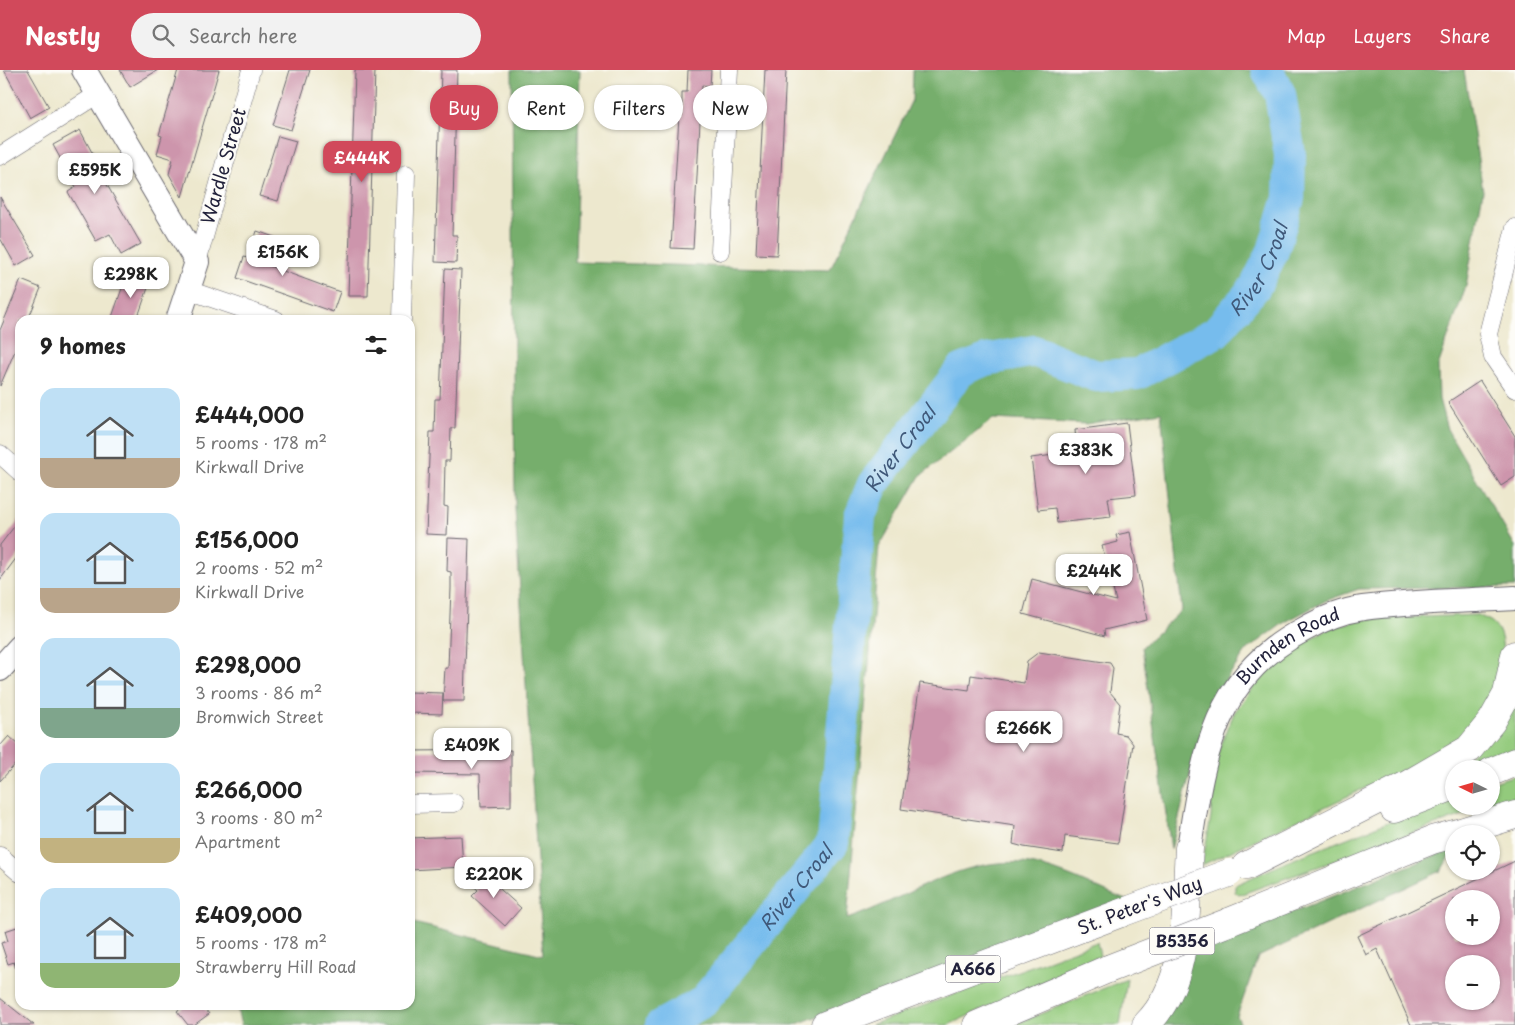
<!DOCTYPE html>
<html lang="en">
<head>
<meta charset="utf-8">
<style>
  body { margin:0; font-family:"Playpen Sans",sans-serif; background:#f2f2f2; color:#222; height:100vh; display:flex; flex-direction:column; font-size:19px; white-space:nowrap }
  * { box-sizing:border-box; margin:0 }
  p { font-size:16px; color:#767676 }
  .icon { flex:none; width:28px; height:28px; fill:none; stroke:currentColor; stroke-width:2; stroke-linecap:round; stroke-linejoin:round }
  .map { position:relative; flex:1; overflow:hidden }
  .drawer { position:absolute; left:15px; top:245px; width:400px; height:695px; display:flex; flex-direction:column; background:#fff; border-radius:15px; box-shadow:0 1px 4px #0004 }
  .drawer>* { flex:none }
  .top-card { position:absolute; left:430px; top:15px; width:475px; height:45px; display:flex; gap:10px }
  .needle { width:32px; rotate:275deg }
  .tools { position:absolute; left:1445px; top:690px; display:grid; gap:10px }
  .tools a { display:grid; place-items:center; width:55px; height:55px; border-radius:50%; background:#fff; box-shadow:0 1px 4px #0004; font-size:25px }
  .price { position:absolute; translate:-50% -42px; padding:0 11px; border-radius:10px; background:#fff; color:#222; font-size:16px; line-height:32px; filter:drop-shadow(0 1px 2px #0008) }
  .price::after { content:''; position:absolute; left:50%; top:30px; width:15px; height:11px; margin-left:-8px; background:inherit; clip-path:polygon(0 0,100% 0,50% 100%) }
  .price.current { background:#d1495b; color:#fff }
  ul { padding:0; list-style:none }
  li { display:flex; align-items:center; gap:15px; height:125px; padding:0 25px }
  li span { display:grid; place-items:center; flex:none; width:140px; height:100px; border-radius:15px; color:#555 }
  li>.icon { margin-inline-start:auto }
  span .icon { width:60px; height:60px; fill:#fffc; stroke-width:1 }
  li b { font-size:21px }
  h2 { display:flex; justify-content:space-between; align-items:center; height:60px; padding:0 25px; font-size:21px }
  .chip { padding:0 18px; border-radius:22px; background:#fff; box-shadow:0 1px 4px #0004; font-size:18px; line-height:45px }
  .chip.current { background:#d1495b; color:#fff }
  header { display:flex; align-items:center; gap:30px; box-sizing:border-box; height:70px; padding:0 25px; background:#d1495b; color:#fff }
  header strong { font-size:24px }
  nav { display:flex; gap:28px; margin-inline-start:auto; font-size:18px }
  .search { width:350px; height:45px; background:#f2f2f2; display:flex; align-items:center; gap:12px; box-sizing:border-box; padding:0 18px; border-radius:28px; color:#767676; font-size:19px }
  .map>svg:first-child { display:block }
</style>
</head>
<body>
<header>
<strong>Nestly</strong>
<div class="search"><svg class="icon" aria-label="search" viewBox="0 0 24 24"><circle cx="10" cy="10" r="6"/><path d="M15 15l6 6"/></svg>Search here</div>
<nav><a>Map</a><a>Layers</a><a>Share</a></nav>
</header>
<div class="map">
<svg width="1515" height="955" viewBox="0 0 1515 955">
  <rect width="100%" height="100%" fill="#fdfcf7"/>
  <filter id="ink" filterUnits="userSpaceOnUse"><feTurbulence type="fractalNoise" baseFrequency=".02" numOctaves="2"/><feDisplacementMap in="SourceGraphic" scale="10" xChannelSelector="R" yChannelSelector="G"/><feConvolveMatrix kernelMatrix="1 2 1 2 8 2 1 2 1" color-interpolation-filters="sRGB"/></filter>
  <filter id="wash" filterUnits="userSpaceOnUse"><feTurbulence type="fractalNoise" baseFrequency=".0096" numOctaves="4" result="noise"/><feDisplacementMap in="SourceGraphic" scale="20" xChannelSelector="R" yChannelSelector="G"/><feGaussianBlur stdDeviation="1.12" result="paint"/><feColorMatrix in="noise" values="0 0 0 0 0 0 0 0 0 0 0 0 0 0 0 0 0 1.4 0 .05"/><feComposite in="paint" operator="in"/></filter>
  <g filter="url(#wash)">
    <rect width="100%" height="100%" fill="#ede8ce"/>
    <!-- green -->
    <path fill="#93ca7c" stroke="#5a765c" d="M 1478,545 C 1483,548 1491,550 1495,555 C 1515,578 1491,636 1473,655 C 1465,665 1453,672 1443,681 L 1202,795 L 1211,747 L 1213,695 L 1234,643 L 1259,609 L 1291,580 L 1327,559 L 1363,549 Z
      M 1515,631 L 1515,681 L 1458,699 Z
      M 1515,705 L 1515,727 L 1491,735 L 1491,713 Z
      M 1454,726 L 1454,736 L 1488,736 L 1239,825 L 1235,822 L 1235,815 L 1289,791 Z
      M 1097,872 L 1100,886 L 948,955 L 871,955 Z
      M 1127,909 L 1120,955 L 1013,955 Z"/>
    <!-- forest -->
    <path fill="#76ae6c" stroke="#4c6854" d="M 512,0 L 580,0 L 575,192 L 830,200 L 912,30 L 913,0 L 1464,0 L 1483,121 L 1466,216 L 1438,296 L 1439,329 L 1447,359 L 1515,476 L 1515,517 L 1359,519 L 1325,531 L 1285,552 L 1247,580 L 1223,614 L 1200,666 L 1171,779 L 1142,577 L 1182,540 L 1161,342 L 1086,354 L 993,349 L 920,406 L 879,477 L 847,849 C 910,828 973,777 1043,797 C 1072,805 1100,820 1128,831 L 794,955 L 241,955 L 237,939 L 241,935 L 410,935 L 410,852 L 543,885 L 515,440 Z
      M 1454,778 L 1441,801 L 1258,887 L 1237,946 L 1241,955 L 1160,955 L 1189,883 Z"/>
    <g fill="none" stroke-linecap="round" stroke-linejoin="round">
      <!-- river -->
      <path stroke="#76bced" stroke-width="32" id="s1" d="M 661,955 L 703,932 L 833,773 L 860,446 L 873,414 L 961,300 L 986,290 L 1034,281 L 1096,306 L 1138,304 L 1216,262 L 1255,217 L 1273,181 L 1289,128 L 1290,85 L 1280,24 L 1267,0"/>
    </g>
    <g id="blocks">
      <!-- building -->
      <path fill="#cd95ac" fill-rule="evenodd" d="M 4,0 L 28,0 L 49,37 L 30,48 Z
        M 120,0 L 158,0 L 130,17 Z
        M 178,0 L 219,0 L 182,127 L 169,104 L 173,89 L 157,84 L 162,66 L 159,65 Z
        M 290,0 L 310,0 L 291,60 L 273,55 Z
        M 355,0 L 375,0 L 368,226 L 348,226 Z
        M 441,0 L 457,0 L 452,165 L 457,165 L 456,193 L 435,192 Z
        M 688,0 L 711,0 L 710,16 L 702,15 L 693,179 L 671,178 L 679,46 L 682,46 L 682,22 L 687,22 Z
        M 765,0 L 786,0 L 777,185 L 756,184 Z
        M 80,60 L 94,86 L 91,87 L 141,174 L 121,185 L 110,164 L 96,171 L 68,122 L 76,117 L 53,75 Z
        M 278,66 L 296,71 L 278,131 L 259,126 Z
        M 0,127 L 35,185 L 16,196 L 0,168 Z
        M 257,161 L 277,168 L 267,195 L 340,222 L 333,242 L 237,208 L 244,187 L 248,188 Z
        M 445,199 L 461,200 L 455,358 L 451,358 L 450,391 L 445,391 L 444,436 L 448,437 L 447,465 L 426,464 L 430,362 L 434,362 L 435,329 L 440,329 Z
        M 127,204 L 150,212 L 140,241 L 136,250 L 111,250 Z
        M 21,210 L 41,218 L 28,250 L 20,250 L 20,269 L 0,316 L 0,260 Z
        M 1480,311 L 1515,366 L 1515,407 L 1501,416 L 1448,332 Z
        M 1127,353 L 1136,425 L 1108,428 L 1111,447 L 1057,453 L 1055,438 L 1038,440 L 1031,388 L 1069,383 L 1068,372 L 1076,371 L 1075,360 Z
        M 20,449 L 20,483 L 0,510 L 0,475 Z
        M 1130,462 L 1147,550 L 1104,560 L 1105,566 L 1023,544 L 1032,509 L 1116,531 L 1102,476 L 1118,472 L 1116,465 Z
        M 448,468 L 469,469 L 464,631 L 443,631 L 445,598 L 448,598 L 451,518 L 451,502 L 447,501 Z
        M 1039,582 L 1110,593 L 1113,598 L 1110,622 L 1120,634 L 1116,663 L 1126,665 L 1133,674 L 1118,773 L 1065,766 L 1063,783 L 1024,777 L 1013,774 L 1015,756 L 901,739 L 920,613 L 969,620 L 971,605 L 1024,613 L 1027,591 Z
        M 410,622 L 443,623 L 442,644 L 410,643 Z
        M 9,666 L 20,676 L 20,689 L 0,711 L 0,676 Z
        M 511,680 L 511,736 L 481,737 L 480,704 L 410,703 L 410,681 Z
        M 461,766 L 463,797 L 410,800 L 410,768 Z
        M 1515,791 L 1515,955 L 1411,955 L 1377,879 L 1366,885 L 1357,866 ZM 1454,829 L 1491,829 L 1491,866 L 1454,866 ZM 1454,894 L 1491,894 L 1491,931 L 1454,931 Z
        M 481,802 L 521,838 L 505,856 L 472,826 L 478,820 L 470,813 Z
        M 20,856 L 20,899 L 16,900 L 14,892 L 8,894 L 1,873 L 8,871 L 5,861 Z
        M 0,928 L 34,955 L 0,955 Z
        M 185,935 L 202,935 L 209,944 L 194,955 L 188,955 L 177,941 Z"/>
    </g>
  </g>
  <g filter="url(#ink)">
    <use href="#blocks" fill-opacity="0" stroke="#69676e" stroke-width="1"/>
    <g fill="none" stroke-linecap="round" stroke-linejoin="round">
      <defs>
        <path id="street" d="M 0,86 L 98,24
          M 1515,158 L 1488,264 L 1493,287 L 1515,319
          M 720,181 L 729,0
          M 197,192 L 251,0
          M 188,220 L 276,250
          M 402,250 L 406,104
          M 0,384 L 20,402
          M 410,734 L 454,733
          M 0,786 L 20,803"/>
        <g id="secondary">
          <path d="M 84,0 L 197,192 L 178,250"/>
          <path d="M 0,599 L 20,577"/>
          <path id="s2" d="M 1189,778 C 1203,688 1213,607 1303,560 C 1322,549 1341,541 1363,538 C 1413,531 1465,531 1515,528"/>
        </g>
        <path id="highway" d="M 1491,702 L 1515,692
          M 1394,739 L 1454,716
          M 1454,764 L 1515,745
          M 1246,796 L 1407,715 L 1469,679 L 1492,651 L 1507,624 L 1515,585
          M 1229,852 L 1432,770 L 1454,764
          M 825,955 L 1121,843
          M 977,955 L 1108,899
          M 1146,955 C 1191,910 1185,837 1189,778"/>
      </defs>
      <!-- street casing -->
      <use href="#street" stroke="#69676e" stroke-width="19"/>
      <!-- secondary casing -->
      <use href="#secondary" stroke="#69676e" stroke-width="26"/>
      <!-- highway casing -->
      <use href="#highway" stroke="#69676e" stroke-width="29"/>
      <!-- street -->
      <use href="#street" stroke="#fff" stroke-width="18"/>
      <!-- secondary -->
      <use href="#secondary" stroke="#fff" stroke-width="24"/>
      <!-- highway -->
      <use href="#highway" stroke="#fff" stroke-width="28"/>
      <defs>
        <path id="highway-bridge" d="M 1121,843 L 1229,803
          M 1108,899 L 1229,852"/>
      </defs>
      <!-- highway-bridge casing -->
      <use href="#highway-bridge" stroke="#69676e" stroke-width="29" stroke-linecap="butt"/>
      <!-- highway-bridge -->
      <use href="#highway-bridge" stroke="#fff" stroke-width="28"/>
    </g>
  </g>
  <g text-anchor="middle" stroke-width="4" stroke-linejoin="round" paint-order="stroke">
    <!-- shield labels -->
    <g fill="#fdfcf7" stroke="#646373" stroke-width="1">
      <rect x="1149.5" y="857.5" width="65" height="27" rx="4"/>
      <rect x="945.5" y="885.5" width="55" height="27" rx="4"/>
    </g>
    <g font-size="16" font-weight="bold" fill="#22223b">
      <text x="1182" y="877">B5356</text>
      <text x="973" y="905">A666</text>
    </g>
    <!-- street labels -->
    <g font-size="18" fill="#22223b" stroke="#fdfcf7">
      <text transform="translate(224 96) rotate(-74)" y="6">Wardle Street</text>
      <text dy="6" stroke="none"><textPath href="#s2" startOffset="236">Burnden Road</textPath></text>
      <text transform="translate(1140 836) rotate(-21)" y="6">St. Peter's Way</text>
    </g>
    <!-- water labels -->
    <g font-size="19" font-style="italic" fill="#3f5879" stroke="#fdfcf7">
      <text dy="7" stroke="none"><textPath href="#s1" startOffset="1110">River Croal</textPath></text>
      <text dy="7" stroke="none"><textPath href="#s1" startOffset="660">River Croal</textPath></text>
      <text dy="7" stroke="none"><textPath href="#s1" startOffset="195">River Croal</textPath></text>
    </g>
  </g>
</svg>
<div class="tools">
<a><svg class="needle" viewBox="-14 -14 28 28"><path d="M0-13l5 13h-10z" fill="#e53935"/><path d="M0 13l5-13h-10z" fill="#767676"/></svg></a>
<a><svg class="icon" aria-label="locate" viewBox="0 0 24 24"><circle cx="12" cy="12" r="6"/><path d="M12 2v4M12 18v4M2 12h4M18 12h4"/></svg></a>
<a>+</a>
<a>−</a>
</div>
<b class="price current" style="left:362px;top:113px">£444K</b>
<b class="price" style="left:95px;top:125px">£595K</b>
<b class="price" style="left:283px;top:207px">£156K</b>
<b class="price" style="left:131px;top:229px">£298K</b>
<b class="price" style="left:1086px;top:405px">£383K</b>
<b class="price" style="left:1094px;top:526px">£244K</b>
<b class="price" style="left:1024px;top:683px">£266K</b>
<b class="price" style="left:472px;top:700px">£409K</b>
<b class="price" style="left:494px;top:829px">£220K</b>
<div class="top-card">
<a class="chip current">Buy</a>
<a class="chip">Rent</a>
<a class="chip">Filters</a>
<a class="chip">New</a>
</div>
<section class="drawer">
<h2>9 homes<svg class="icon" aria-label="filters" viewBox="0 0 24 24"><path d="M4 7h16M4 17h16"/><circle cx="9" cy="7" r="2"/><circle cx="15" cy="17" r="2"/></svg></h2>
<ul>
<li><span style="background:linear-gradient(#bfe0f5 70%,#b9a48a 0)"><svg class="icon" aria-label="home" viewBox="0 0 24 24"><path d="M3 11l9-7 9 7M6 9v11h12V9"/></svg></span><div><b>£444,000</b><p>5 rooms · 178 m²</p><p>Kirkwall Drive</p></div></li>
<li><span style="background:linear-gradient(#bfe0f5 75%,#b9a48a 0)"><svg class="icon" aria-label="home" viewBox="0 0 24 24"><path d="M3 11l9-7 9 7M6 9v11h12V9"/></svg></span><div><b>£156,000</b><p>2 rooms · 52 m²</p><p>Kirkwall Drive</p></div></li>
<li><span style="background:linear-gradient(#bfe0f5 70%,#7fa58c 0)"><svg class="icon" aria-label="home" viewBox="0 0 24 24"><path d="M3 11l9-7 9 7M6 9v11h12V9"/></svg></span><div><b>£298,000</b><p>3 rooms · 86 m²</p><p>Bromwich Street</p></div></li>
<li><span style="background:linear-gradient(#bfe0f5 75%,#c2b280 0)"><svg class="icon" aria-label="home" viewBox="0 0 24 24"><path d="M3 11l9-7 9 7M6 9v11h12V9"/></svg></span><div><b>£266,000</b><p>3 rooms · 80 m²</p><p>Apartment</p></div></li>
<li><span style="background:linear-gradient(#bfe0f5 75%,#8fb573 0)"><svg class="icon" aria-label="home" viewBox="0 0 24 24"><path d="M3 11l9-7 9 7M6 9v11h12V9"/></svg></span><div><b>£409,000</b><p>5 rooms · 178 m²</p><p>Strawberry Hill Road</p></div></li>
</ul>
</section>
</div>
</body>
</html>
